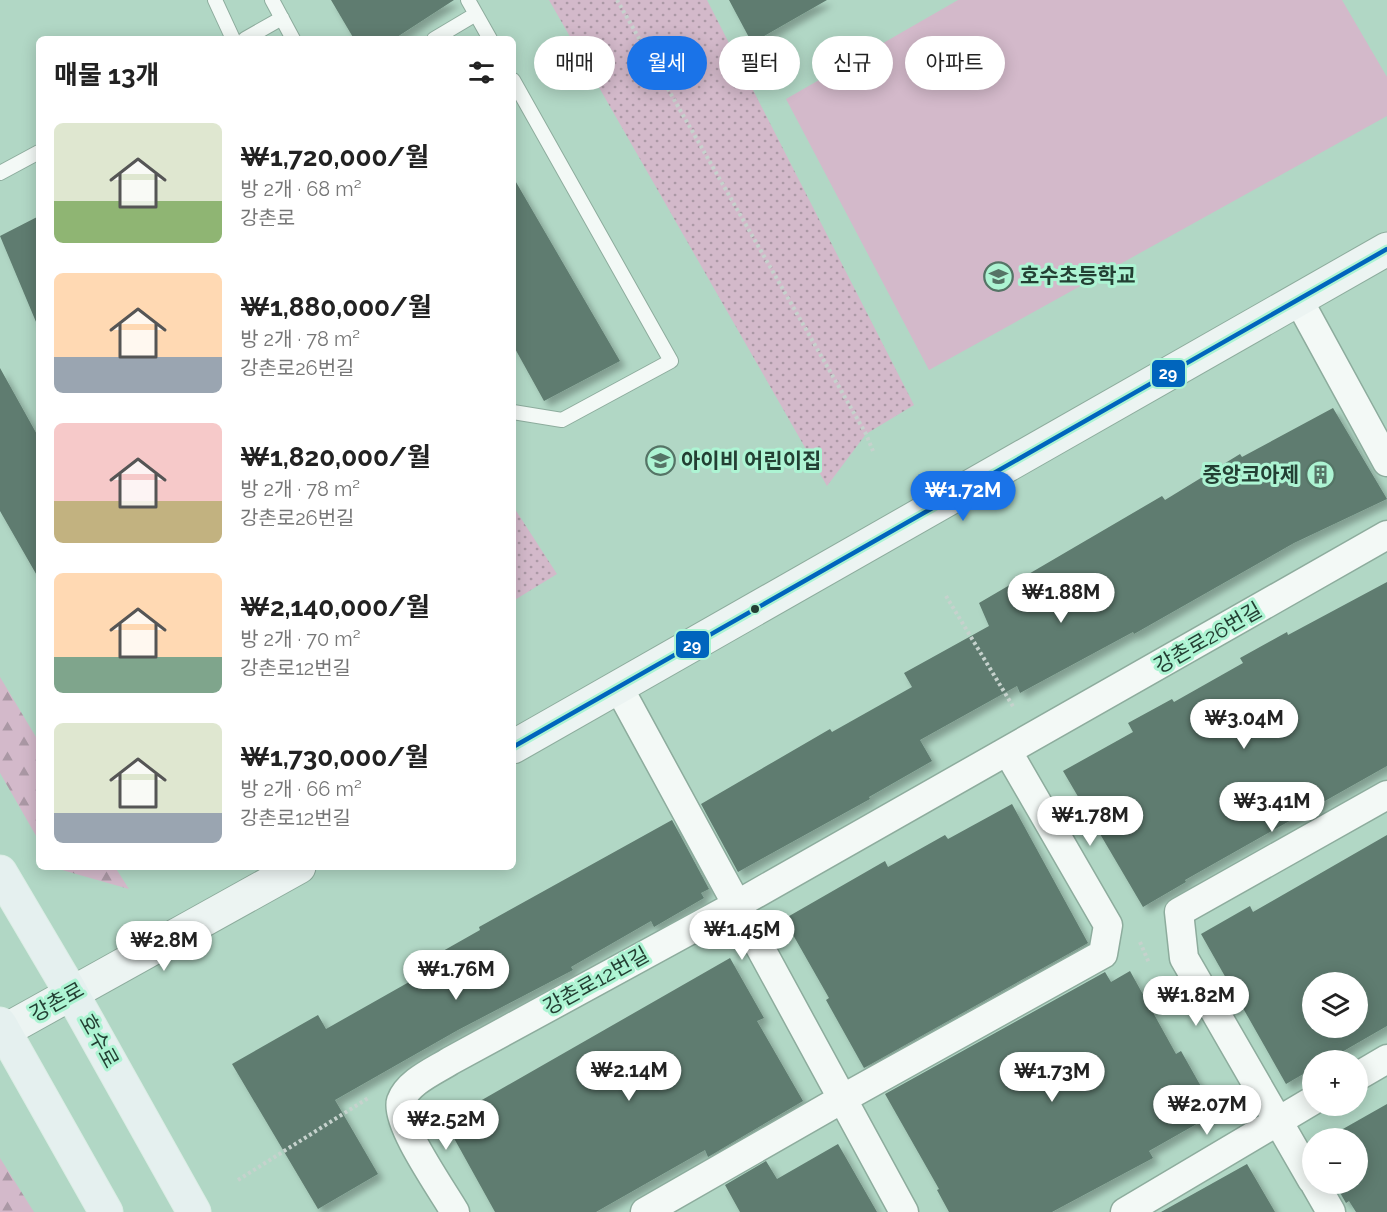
<!DOCTYPE html>
<html lang="ko">
<head>
<meta charset="utf-8">
<style>
  body { margin:0; font-family:Raleway,"Noto Sans KR",sans-serif; background:#f6f6f6; color:#222; height:100vh; display:flex; flex-direction:column; font-size:22px; white-space:nowrap }
  * { box-sizing:border-box; margin:0 }
  p { font-size:20px; color:#767676 }
  .icon { flex:none; width:33px; height:33px; fill:none; stroke:currentColor; stroke-width:2; stroke-linecap:round; stroke-linejoin:round }
  .map { position:relative; flex:1; overflow:hidden }
  .panel { position:absolute; left:36px; top:36px; width:480px; height:834px; display:flex; flex-direction:column; background:#fff; border-radius:9px; box-shadow:0 3px 15px #0003 }
  .panel>* { flex:none }
  .hud { position:absolute; left:534px; top:36px; width:570px; height:54px; display:flex; gap:12px }
  .controls { position:absolute; left:1302px; top:972px; display:grid; gap:12px }
  .controls a { display:grid; place-items:center; width:66px; height:66px; border-radius:50%; background:#fff; box-shadow:0 3px 15px #0003; font-size:30px }
  .price { position:absolute; translate:-50% -51px; padding:0 14px; border-radius:21px; background:#fff; color:#222; font-size:20px; line-height:39px; filter:drop-shadow(0 2px 3px #0008) }
  .price::after { content:''; position:absolute; left:50%; top:36px; width:18px; height:14px; margin-left:-9px; background:inherit; clip-path:polygon(0 0,100% 0,50% 100%) }
  .price.on { background:#1a73e8; color:#fff }
  ul { padding:0; list-style:none }
  li { display:flex; align-items:center; gap:18px; height:150px; padding:0 18px }
  li span { display:grid; place-items:center; flex:none; width:168px; height:120px; border-radius:9px; color:#555 }
  li>.icon { margin-inline-start:auto }
  span .icon { width:72px; height:72px; fill:#fffc; stroke-width:1 }
  li b { font-size:26px }
  h2 { display:flex; justify-content:space-between; align-items:center; height:72px; padding:0 18px; font-size:26px }
  .tag { padding:0 21px; border-radius:27px; background:#fff; box-shadow:0 3px 15px #0003; font-size:21px; line-height:54px }
  .tag.on { background:#1a73e8; color:#fff }
  .map>svg:first-child { display:block }
</style>
</head>
<body>
<div class="map">
<svg width="1387" height="1212" viewBox="0 0 1387 1212">
  <defs>
    <pattern id="forest-firs" width="22" height="20" patternUnits="userSpaceOnUse" patternTransform="scale(1.5)"><rect width="22" height="20" fill="#d3b9ca"/><path d="M5 1l3.5 6h-7zM16 11l3.5 6h-7z" fill="#ab98a5"/></pattern>
    <pattern id="park-dots" width="8" height="8" patternUnits="userSpaceOnUse" patternTransform="scale(1.5)"><rect width="8" height="8" fill="#d3b9ca"/><path d="M2 2h.1M6 6h.1" fill="none" stroke="#ab98a5" stroke-width="1.8" stroke-linecap="round"/></pattern>
    <filter id="shadow"><feDropShadow dx="5.5" dy="5.5" stdDeviation="3" flood-color="#0004"/></filter>
  </defs>
  <rect width="100%" height="100%" fill="#b1d7c5"/>
  <!-- green -->
  <path fill="#d3b9ca" d="M 958,0 L 1342,0 L 1387,77 L 1387,116 L 929,370 L 786,99 Z"/>
  <!-- forest -->
  <path fill="url(#forest-firs)" d="M 0,677 L 39,742 L 39,841 L 0,773 Z
    M 54,867 L 115,867 L 129,889 L 55,868 Z
    M 0,1158 L 34,1212 L 0,1212 Z"/>
  <!-- park -->
  <path fill="url(#park-dots)" d="M 549,0 L 707,0 L 914,405 L 866,434 L 827,486 Z
    M 513,506 L 557,574 L 513,601 Z"/>
  <!-- building -->
  <path fill="#5f7b6f" fill-rule="evenodd" filter="url(#shadow)" d="M 331,0 L 454,0 L 394,39 L 354,39 Z
    M 729,0 L 827,0 L 752,43 Z
    M 513,177 L 620,361 L 544,401 L 513,345 Z
    M 39,216 L 39,329 L 0,236 Z
    M 0,368 L 39,438 L 39,579 L 0,511 Z
    M 1333,408 L 1387,499 L 1294,543 L 1134,634 L 1133,632 L 1020,693 L 1017,686 L 920,740 L 932,761 L 869,797 L 870,799 L 738,872 L 701,804 L 830,729 L 832,732 L 912,687 L 904,673 L 989,626 L 979,603 L 1162,496 L 1165,500 L 1240,454 L 1242,457 Z
    M 1387,582 L 1387,766 L 1185,880 L 1186,882 L 1143,907 L 1063,771 L 1133,732 L 1128,723 L 1172,699 L 1174,702 L 1243,663 L 1240,658 L 1287,632 L 1288,635 Z
    M 1012,804 L 1088,943 L 864,1068 L 826,1000 L 829,998 L 784,919 L 885,861 L 888,867 L 945,835 L 948,839 Z
    M 672,820 L 709,889 L 701,893 L 704,898 L 654,927 L 651,921 L 571,967 L 573,970 L 458,1030 L 335,1100 L 378,1174 L 318,1209 L 232,1064 L 318,1015 L 326,1029 L 425,973 L 420,964 L 480,930 L 479,927 Z
    M 1387,835 L 1387,1026 L 1328,1060 L 1312,1060 L 1312,1069 L 1286,1084 L 1201,934 L 1250,906 L 1253,912 ZM 1312,982 L 1358,982 L 1358,1028 L 1312,1028 Z
    M 730,958 L 764,1018 L 757,1021 L 803,1101 L 708,1157 L 705,1150 L 596,1212 L 495,1212 L 450,1131 L 454,1116 Z
    M 1130,971 L 1176,1054 L 1181,1051 L 1216,1113 L 1149,1151 L 1153,1158 L 1052,1212 L 949,1212 L 937,1190 L 939,1189 L 885,1094 L 1105,972 L 1111,982 Z
    M 1387,1104 L 1387,1212 L 1356,1212 L 1349,1201 L 1346,1203 L 1335,1184 L 1358,1184 L 1358,1138 L 1327,1138 Z
    M 838,1144 L 877,1212 L 740,1212 L 725,1185 L 766,1161 L 777,1179 Z
    M 1247,1164 L 1275,1212 L 1161,1212 Z"/>
  <g fill="none" stroke-linecap="round" stroke-linejoin="round">
    <defs>
      <path id="lane" d="M 215,0 L 233,39
        M 272,0 L 293,39
        M 468,0 L 490,39
        M 245,39 L 282,18
        M 434,39 L 476,14
        M 513,80 L 671,361 L 562,420 L 513,412
        M 0,173 L 39,152"/>
      <path id="street" d="M 1298,299 L 1387,462
        M 619,688 L 904,1212
        M 1358,1076 L 1387,1059
        M 1312,1180 L 1184,958 L 1179,912 L 1387,795
        M 1315,1184 L 1331,1212
        M 455,1212 C 443,1191 394,1122 401,1101 C 408,1082 434,1071 450,1061 L 738,904 L 1387,535
        M 645,1212 L 842,1099 L 1103,954 L 1108,925 L 1008,752
        M 1125,1212 L 1312,1101"/>
      <path id="secondary" d="M 513,747 L 1387,249
        M 4,1031 L 299,867"/>
      <path id="primary" d="M 0,872 L 72,994 L 194,1212
        M 0,1024 L 106,1212"/>
    </defs>
    <!-- lane casing -->
    <use href="#lane" stroke="#8dac9d" stroke-width="16"/>
    <!-- street casing -->
    <use href="#street" stroke="#8dac9d" stroke-width="31"/>
    <!-- secondary casing -->
    <use href="#secondary" stroke="#8dac9d" stroke-width="35"/>
    <!-- primary casing -->
    <use href="#primary" stroke="#dcede5" stroke-width="35"/>
    <!-- path -->
    <path stroke="#c6d2cd" stroke-width="4" stroke-dasharray="3 3" stroke-linecap="butt" d="M 617,0 L 866,434 L 873,451
      M 946,596 L 1014,708
      M 1140,942 L 1149,963
      M 238,1180 L 370,1097"/>
    <!-- lane -->
    <use href="#lane" stroke="#f3f9f6" stroke-width="14"/>
    <!-- street -->
    <use href="#street" stroke="#f3f9f6" stroke-width="28"/>
    <!-- secondary -->
    <use href="#secondary" stroke="#ecf4f2" stroke-width="33"/>
    <!-- primary -->
    <use href="#primary" stroke="#e5f0ef" stroke-width="33"/>
    <defs>
      <path id="bus-1" d="M 513,747 L 1387,249"/>
    </defs>
    <!-- bus-1 casing -->
    <use href="#bus-1" stroke="#adf4d3" stroke-width="9"/>
    <!-- bus-1 -->
    <use href="#bus-1" stroke="#0065bd" stroke-width="4.5"/>
  </g>
  <!-- icons -->
  <defs>
    <symbol id="school-ring" viewBox="-11 -11 22 22"><circle r="9.5" fill="#adf4d3" stroke="#557466" stroke-width="1.5"/><path d="M0-5L7-2L0 1L-7-2ZM-4 1L0 2.5L4 1V4Q0 6-4 4Z" fill="#557466"/></symbol>
    <symbol id="building-ring" viewBox="-11 -11 22 22"><circle r="9.5" fill="#adf4d3" stroke="#557466" stroke-width="1.5"/><path d="M-4-6H4V6H1V3H-1V6H-4ZM-2.5-4.3h1.7v1.8h-1.7ZM.8-4.3h1.7v1.8H.8ZM-2.5-1h1.7V.8h-1.7ZM.8-1h1.7V.8H.8Z" fill="#557466"/></symbol>
  </defs>
  <g fill-rule="evenodd">
    <use href="#school-ring" x="982" y="260" width="33" height="33"/>
    <use href="#school-ring" x="644" y="444" width="33" height="33"/>
    <use href="#building-ring" x="1304" y="458" width="33" height="33"/>
  </g>
  <!-- markers -->
  <circle fill="#233f33" stroke="#adf4d3" stroke-width="2" cx="755" cy="609" r="5"/>
  <g text-anchor="middle" stroke-width="6" stroke-linejoin="round" paint-order="stroke">
    <!-- poi labels -->
    <g font-size="21" font-weight="bold" fill="#233f33" stroke="#adf4d3" text-anchor="start">
      <text x="1020" y="283">호수초등학교</text>
      <text x="681" y="468">아이비 어린이집</text>
      <text x="1299" y="482" text-anchor="end">중앙코아제</text>
    </g>
    <!-- street labels -->
    <g font-size="21" fill="#233f33" stroke="#adf4d3">
      <text transform="translate(1208 638) rotate(-30)" y="7">강촌로26번길</text>
      <text transform="translate(596 981) rotate(-29)" y="7">강촌로12번길</text>
      <text transform="translate(57 1002) rotate(-29)" y="7">강촌로</text>
      <text transform="translate(99 1041) rotate(61)" y="7">호수로</text>
    </g>
  </g>
  <g stroke="#adf4d3" stroke-width="2">
    <rect x="1151" y="359" width="35" height="29" rx="6" fill="#0065bd"/>
    <rect x="675" y="630" width="35" height="29" rx="6" fill="#0065bd"/>
  </g>
  <g font-size="16" text-anchor="middle" font-weight="bold" fill="#fff">
    <text x="1168" y="379">29</text>
    <text x="692" y="651">29</text>
  </g>
</svg>
<div class="controls">
<a><svg class="icon" aria-label="layers" viewBox="0 0 24 24"><path d="M12 4l9 5-9 5-9-5zM3 14l9 5 9-5"/></svg></a>
<a>+</a>
<a>−</a>
</div>
<b class="price on" style="left:963px;top:522px">₩1.72M</b>
<b class="price" style="left:1061px;top:624px">₩1.88M</b>
<b class="price" style="left:1244px;top:750px">₩3.04M</b>
<b class="price" style="left:1272px;top:833px">₩3.41M</b>
<b class="price" style="left:1090px;top:847px">₩1.78M</b>
<b class="price" style="left:742px;top:961px">₩1.45M</b>
<b class="price" style="left:164px;top:972px">₩2.8M</b>
<b class="price" style="left:456px;top:1001px">₩1.76M</b>
<b class="price" style="left:1196px;top:1027px">₩1.82M</b>
<b class="price" style="left:629px;top:1102px">₩2.14M</b>
<b class="price" style="left:1052px;top:1103px">₩1.73M</b>
<b class="price" style="left:1207px;top:1136px">₩2.07M</b>
<b class="price" style="left:446px;top:1151px">₩2.52M</b>
<div class="hud">
<a class="tag">매매</a>
<a class="tag on">월세</a>
<a class="tag">필터</a>
<a class="tag">신규</a>
<a class="tag">아파트</a>
</div>
<section class="panel">
<h2>매물 13개<svg class="icon" aria-label="filters" viewBox="0 0 24 24"><path d="M4 7h16M4 17h16"/><circle cx="9" cy="7" r="2"/><circle cx="15" cy="17" r="2"/></svg></h2>
<ul>
<li><span style="background:linear-gradient(#dfe7d0 65%,#8fb573 0)"><svg class="icon" aria-label="home" viewBox="0 0 24 24"><path d="M3 11l9-7 9 7M6 9v11h12V9"/></svg></span><div><b>₩1,720,000/월</b><p>방 2개 · 68 m²</p><p>강촌로</p></div></li>
<li><span style="background:linear-gradient(#ffd9b3 70%,#9aa5b1 0)"><svg class="icon" aria-label="home" viewBox="0 0 24 24"><path d="M3 11l9-7 9 7M6 9v11h12V9"/></svg></span><div><b>₩1,880,000/월</b><p>방 2개 · 78 m²</p><p>강촌로26번길</p></div></li>
<li><span style="background:linear-gradient(#f6c9c9 65%,#c2b280 0)"><svg class="icon" aria-label="home" viewBox="0 0 24 24"><path d="M3 11l9-7 9 7M6 9v11h12V9"/></svg></span><div><b>₩1,820,000/월</b><p>방 2개 · 78 m²</p><p>강촌로26번길</p></div></li>
<li><span style="background:linear-gradient(#ffd9b3 70%,#7fa58c 0)"><svg class="icon" aria-label="home" viewBox="0 0 24 24"><path d="M3 11l9-7 9 7M6 9v11h12V9"/></svg></span><div><b>₩2,140,000/월</b><p>방 2개 · 70 m²</p><p>강촌로12번길</p></div></li>
<li><span style="background:linear-gradient(#dfe7d0 75%,#9aa5b1 0)"><svg class="icon" aria-label="home" viewBox="0 0 24 24"><path d="M3 11l9-7 9 7M6 9v11h12V9"/></svg></span><div><b>₩1,730,000/월</b><p>방 2개 · 66 m²</p><p>강촌로12번길</p></div></li>
</ul>
</section>
</div>
</body>
</html>
